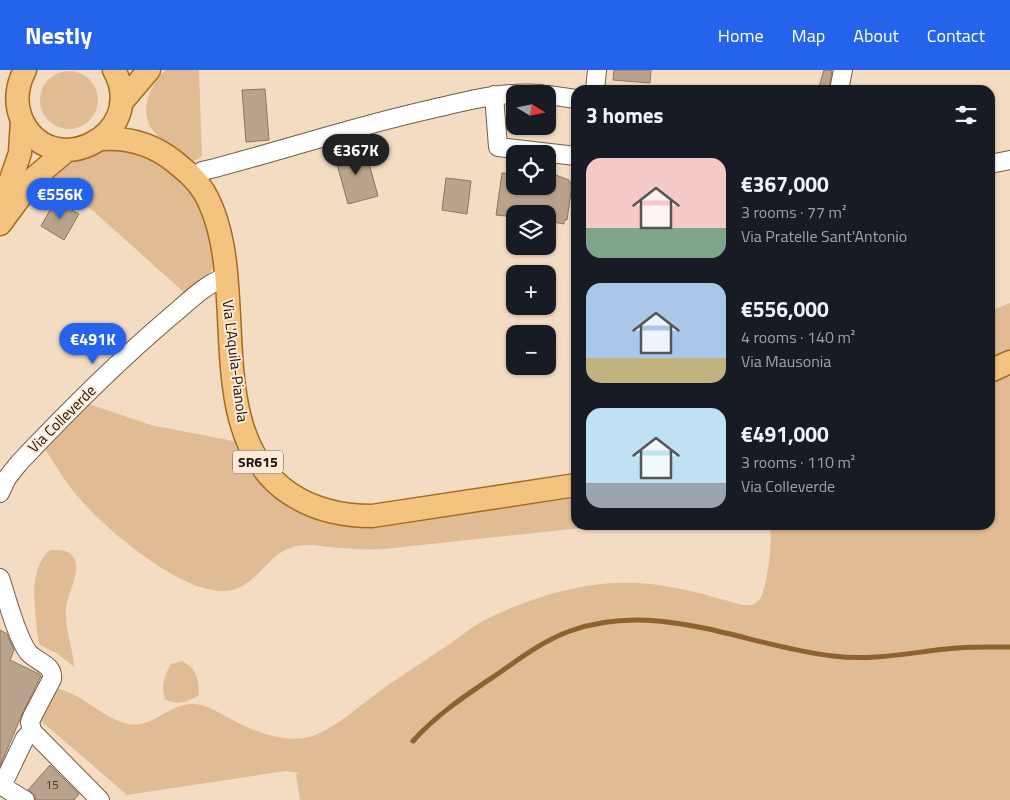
<!DOCTYPE html>
<html lang="en">
<head>
<meta charset="utf-8">
<style>
  body { margin:0; font-family:"Titillium Web",sans-serif; background:#20242c; color:#f1f3f6; height:100vh; display:flex; flex-direction:column; font-size:19px; white-space:nowrap }
  * { box-sizing:border-box; margin:0 }
  p { font-size:16px; color:#9ea1a6 }
  .icon { flex:none; width:28px; height:28px; fill:none; stroke:currentColor; stroke-width:2; stroke-linecap:round; stroke-linejoin:round }
  .map { position:relative; flex:1; overflow:hidden }
  .details { position:absolute; left:571px; top:15px; width:424px; height:445px; display:flex; flex-direction:column; background:#171b24; border-radius:15px; box-shadow:0 1px 4px #0004 }
  .details>* { flex:none }
  .needle { width:32px; rotate:100deg }
  .tools { position:absolute; left:506px; top:15px; display:grid; gap:10px }
  .tools a { display:grid; place-items:center; width:50px; height:50px; border-radius:10px; background:#171b24; box-shadow:0 1px 4px #0004; font-size:25px }
  .price { position:absolute; translate:-50% -42px; padding:0 11px; border-radius:18px; background:#2563eb; color:#fff; font-size:16px; line-height:32px; filter:drop-shadow(0 1px 2px #0008) }
  .price::after { content:''; position:absolute; left:50%; top:30px; width:15px; height:11px; margin-left:-8px; background:inherit; clip-path:polygon(0 0,100% 0,50% 100%) }
  .price.on { background:#222; color:#fff }
  ul { padding:0; list-style:none }
  li { display:flex; align-items:center; gap:15px; height:125px; padding:0 15px }
  li span { display:grid; place-items:center; flex:none; width:140px; height:100px; border-radius:15px; color:#555 }
  li>.icon { margin-inline-start:auto }
  span .icon { width:60px; height:60px; fill:#fffc; stroke-width:1 }
  li b { font-size:21px }
  h2 { display:flex; justify-content:space-between; align-items:center; height:60px; padding:0 15px; font-size:21px }
  header { display:flex; align-items:center; gap:30px; box-sizing:border-box; height:70px; padding:0 25px; background:#2563eb; color:#fff }
  header strong { font-size:24px }
  nav { display:flex; gap:28px; margin-inline-start:auto; font-size:18px }
  .map>svg:first-child { display:block }
</style>
</head>
<body>
<header>
<strong>Nestly</strong>
<nav><a>Home</a><a>Map</a><a>About</a><a>Contact</a></nav>
</header>
<div class="map">
<svg width="1010" height="730" viewBox="0 0 1010 730">
  <rect width="100%" height="100%" fill="#f4dcc3"/>
  <!-- green -->
  <path fill="#e1bb93" d="M 165,0 L 199,0 L 202,86 L 194,91 C 182,83 169,76 158,66 C 136,47 148,18 165,0 Z
    M40 30a29 29 0 1 1 58 0a29 29 0 1 1-58 0Z
    M 121,77 L 167,95 L 200,131 L 216,192 L 208,206 L 188,226 L 91,139 L 45,109 L 69,93 L 87,88 L 104,80 Z
    M 1010,233 L 1010,284 L 990,292 L 990,241 Z
    M 1010,306 L 1010,730 L 300,730 L 296,705 L 299,703 L 286,701 L 127,725 L 40,650 L 57,618 C 64,621 72,623 78,627 C 94,636 110,650 128,654 C 152,659 170,632 195,634 C 208,635 221,644 233,650 C 254,662 284,673 309,667 C 334,661 368,628 391,613 C 412,599 433,585 454,571 C 464,564 474,555 485,550 C 531,527 586,510 638,513 C 674,515 708,525 742,535 L 751,535 C 754,534 758,532 760,529 C 767,519 774,466 769,455 L 990,455 L 990,314 Z
    M 86,333 L 151,355 L 238,372 L 254,402 L 373,456 L 576,428 L 576,455 L 610,455 L 384,479 C 369,480 354,479 339,478 C 323,477 305,472 290,478 C 267,486 257,514 232,520 C 190,531 106,460 80,429 C 66,414 55,394 43,376 Z
    M 50,480 C 59,480 69,479 74,488 C 81,502 68,523 66,537 C 64,558 73,576 74,597 L 58,584 L 40,575 C 37,567 37,560 36,551 C 34,527 30,498 50,480 Z
    M 182,591 C 198,600 198,607 199,625 C 188,632 178,636 165,629 C 161,615 164,607 171,594 Z"/>
  <g fill="none" stroke-linecap="round" stroke-linejoin="round">
    <!-- stream -->
    <path stroke="#8d622f" stroke-width="5" d="M 413,671 C 439,642 471,622 502,601 C 523,586 545,570 570,561 C 660,529 745,576 833,586 C 872,591 908,583 946,579 C 967,576 988,577 1010,577"/>
  </g>
  <!-- building -->
  <path fill="#baa38c" stroke="#8b755f" d="M 614,0 L 651,0 L 650,13 L 613,10 Z
    M 824,0 L 832,0 L 829,20 L 818,20 Z
    M 265,19 L 269,70 L 246,72 L 242,20 Z
    M 365,79 L 378,126 L 348,134 L 335,87 Z
    M 502,103 L 515,104 L 515,116 L 548,116 L 548,107 L 553,104 L 569,110 L 572,115 L 567,150 L 564,150 L 564,154 L 548,151 L 548,144 L 515,144 L 515,147 L 496,145 Z
    M 446,108 L 471,111 L 467,144 L 442,140 Z
    M 55,131 L 79,144 L 64,170 L 41,156 Z
    M 0,560 L 7,564 L 14,580 L 10,590 L 39,604 L 41,606 L 23,642 L 0,696 Z
    M 50,695 L 79,724 L 74,730 L 36,730 L 34,724 L 28,720 Z"/>
  <g fill="none" stroke-linecap="round" stroke-linejoin="round">
    <defs>
      <path id="minor" d="M 595,20 L 597,0
        M 839,20 L 843,0
        M 494,25 L 498,77 L 576,86
        M 548,25 L 576,29
        M 990,94 L 1010,90
        M 193,108 L 202,101 L 215,98 C 287,79 359,55 432,39 C 469,30 503,21 541,24
        M 0,423 L 7,408 L 19,393 C 67,342 117,292 170,247 C 187,233 204,215 225,207
        M 0,508 C 7,528 16,566 28,582 C 36,592 54,594 52,609 L 32,647 L 30,652 L 32,661 L 100,730
        M 0,715 L 25,730
        M 2,716 L 25,668 L 32,661"/>
      <path id="major" d="M 25,0 C 17,15 15,32 21,48 C 50,115 150,65 114,0
        M 121,33 L 149,0
        M 101,69 C 129,67 153,74 175,92 C 186,101 196,109 204,122 C 254,208 197,360 289,423 C 314,440 342,446 372,446 L 576,415
        M 0,141 L 20,83 L 22,50
        M 0,154 L 34,108 L 67,80
        M 990,301 L 1010,292"/>
    </defs>
    <!-- minor casing -->
    <use href="#minor" stroke="#715c46" stroke-width="20"/>
    <!-- major casing -->
    <use href="#major" stroke="#a46b20" stroke-width="25"/>
    <!-- minor -->
    <use href="#minor" stroke="#fff" stroke-width="18"/>
    <!-- major -->
    <use href="#major" stroke="#f4c380" stroke-width="22"/>
  </g>
  <g text-anchor="middle" stroke-width="4" stroke-linejoin="round" paint-order="stroke">
    <!-- number labels -->
    <g font-size="12" fill="#44372b">
      <text x="52" y="719">15</text>
    </g>
    <!-- shield labels -->
    <rect fill="#feead6" stroke="#605448" stroke-width="1" x="233" y="380.5" width="50" height="23" rx="4"/>
    <g font-size="14" font-weight="bold" fill="#1c130b">
      <text x="258" y="397">SR615</text>
    </g>
    <!-- street labels -->
    <g font-size="15" fill="#1c130b" stroke="#feead6">
      <text transform="translate(235 291) rotate(83)" y="5">Via L'Aquila-Pianola</text>
      <text transform="translate(62 349) rotate(-45)" y="5">Via Colleverde</text>
    </g>
  </g>
</svg>
<div class="tools">
<a><svg class="needle" viewBox="-14 -14 28 28"><path d="M0-13l5 13h-10z" fill="#e53935"/><path d="M0 13l5-13h-10z" fill="#9ea1a6"/></svg></a>
<a><svg class="icon" aria-label="locate" viewBox="0 0 24 24"><circle cx="12" cy="12" r="6"/><path d="M12 2v4M12 18v4M2 12h4M18 12h4"/></svg></a>
<a><svg class="icon" aria-label="layers" viewBox="0 0 24 24"><path d="M12 4l9 5-9 5-9-5zM3 14l9 5 9-5"/></svg></a>
<a>+</a>
<a>−</a>
</div>
<b class="price on" style="left:356px;top:106px">€367K</b>
<b class="price" style="left:60px;top:150px">€556K</b>
<b class="price" style="left:93px;top:295px">€491K</b>
<section class="details">
<h2>3 homes<svg class="icon" aria-label="filters" viewBox="0 0 24 24"><path d="M4 7h16M4 17h16"/><circle cx="9" cy="7" r="2"/><circle cx="15" cy="17" r="2"/></svg></h2>
<ul>
<li><span style="background:linear-gradient(#f6c9c9 70%,#7fa58c 0)"><svg class="icon" aria-label="home" viewBox="0 0 24 24"><path d="M3 11l9-7 9 7M6 9v11h12V9"/></svg></span><div><b>€367,000</b><p>3 rooms · 77 m²</p><p>Via Pratelle Sant'Antonio</p></div></li>
<li><span style="background:linear-gradient(#a9c7e8 75%,#c2b280 0)"><svg class="icon" aria-label="home" viewBox="0 0 24 24"><path d="M3 11l9-7 9 7M6 9v11h12V9"/></svg></span><div><b>€556,000</b><p>4 rooms · 140 m²</p><p>Via Mausonia</p></div></li>
<li><span style="background:linear-gradient(#bfe0f5 75%,#9aa5b1 0)"><svg class="icon" aria-label="home" viewBox="0 0 24 24"><path d="M3 11l9-7 9 7M6 9v11h12V9"/></svg></span><div><b>€491,000</b><p>3 rooms · 110 m²</p><p>Via Colleverde</p></div></li>
</ul>
</section>
</div>
</body>
</html>
